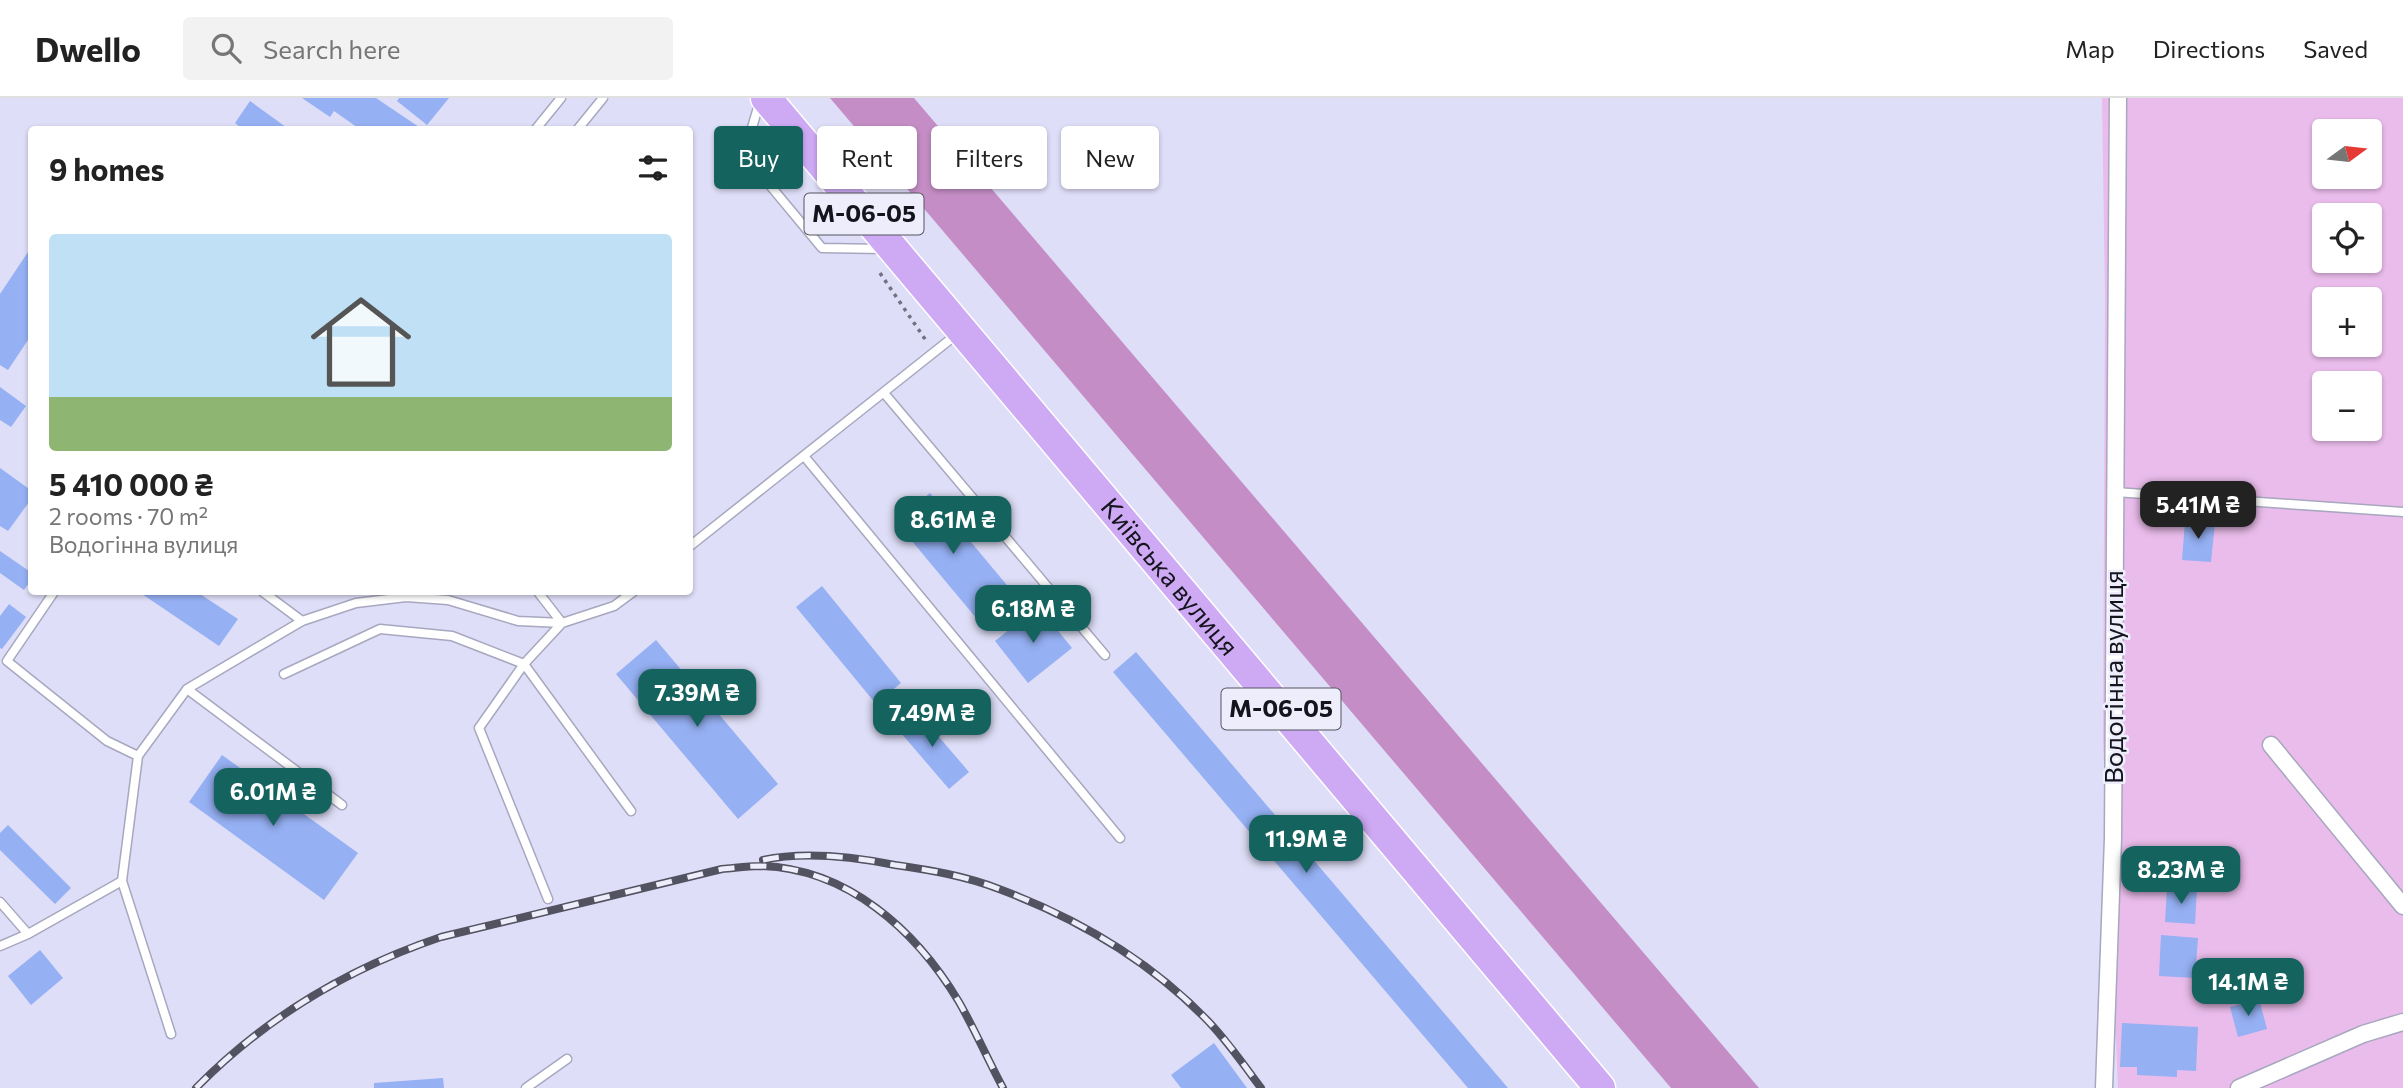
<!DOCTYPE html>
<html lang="en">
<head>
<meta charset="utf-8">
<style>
  body { margin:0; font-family:Commissioner,sans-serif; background:#f2f2f2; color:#222; height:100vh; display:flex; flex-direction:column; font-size:26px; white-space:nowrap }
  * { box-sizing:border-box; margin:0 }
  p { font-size:23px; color:#767676 }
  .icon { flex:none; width:38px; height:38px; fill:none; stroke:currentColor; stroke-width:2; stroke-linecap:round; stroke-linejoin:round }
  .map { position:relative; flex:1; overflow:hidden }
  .drawer { position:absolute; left:28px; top:28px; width:665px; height:469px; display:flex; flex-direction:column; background:#fff; border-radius:7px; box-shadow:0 2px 5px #0004 }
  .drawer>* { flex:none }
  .hud { position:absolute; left:714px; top:28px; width:665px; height:63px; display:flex; gap:14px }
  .needle { width:46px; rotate:75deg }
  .buttons { position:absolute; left:2312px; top:21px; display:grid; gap:14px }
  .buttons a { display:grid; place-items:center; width:70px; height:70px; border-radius:7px; background:#fff; box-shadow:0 2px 5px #0004; font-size:35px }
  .price { position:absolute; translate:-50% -60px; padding:0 16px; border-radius:14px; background:#15635e; color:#fff; font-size:23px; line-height:46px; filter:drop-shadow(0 2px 4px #0008) }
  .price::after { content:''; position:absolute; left:50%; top:42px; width:21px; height:16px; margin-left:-10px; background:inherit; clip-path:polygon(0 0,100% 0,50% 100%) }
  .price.on { background:#222; color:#fff }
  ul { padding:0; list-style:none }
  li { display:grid; align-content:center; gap:14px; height:371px; padding:0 21px }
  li+li { border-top:2px solid #e0e0e0 }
  li span { display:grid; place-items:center; height:217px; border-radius:7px; color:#555 }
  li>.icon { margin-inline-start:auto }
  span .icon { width:126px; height:126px; fill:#fffc; stroke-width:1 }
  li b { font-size:30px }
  h2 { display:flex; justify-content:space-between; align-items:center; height:84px; padding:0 21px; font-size:30px }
  .pill { padding:0 24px; border-radius:7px; background:#fff; box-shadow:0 2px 5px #0004; font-size:24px; line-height:63px }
  .pill.on { background:#15635e; color:#fff }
  header { display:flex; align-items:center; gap:42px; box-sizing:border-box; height:98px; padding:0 35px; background:#fff; border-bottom:2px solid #e0e0e0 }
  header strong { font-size:33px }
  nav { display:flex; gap:38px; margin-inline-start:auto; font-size:24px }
  .search { width:490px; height:63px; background:#f2f2f2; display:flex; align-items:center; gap:18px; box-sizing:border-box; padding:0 24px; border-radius:7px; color:#767676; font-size:26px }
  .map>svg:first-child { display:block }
</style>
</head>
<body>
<header>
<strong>Dwello</strong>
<div class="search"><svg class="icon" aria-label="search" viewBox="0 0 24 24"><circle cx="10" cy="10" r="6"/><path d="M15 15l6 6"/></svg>Search here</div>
<nav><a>Map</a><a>Directions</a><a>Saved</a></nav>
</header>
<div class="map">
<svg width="2403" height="990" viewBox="0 0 2403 990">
  <rect width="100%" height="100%" fill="#dfdef8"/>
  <!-- green -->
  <path fill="#eabceb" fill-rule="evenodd" d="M 2102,0 L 2403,0 L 2403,990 L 2118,990 L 2103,643 L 2105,197 ZM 2324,33 L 2370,33 L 2370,79 L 2324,79 ZM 2324,117 L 2370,117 L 2370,163 L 2324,163 ZM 2324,201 L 2370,201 L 2370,247 L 2324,247 ZM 2324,285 L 2370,285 L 2370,331 L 2324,331 Z"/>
  <!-- forest -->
  <path fill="#c48dc5" d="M 830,0 L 914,0 L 1759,990 L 1671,990 Z"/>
  <!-- building -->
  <path fill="#95b0f3" d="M 302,0 L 376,0 L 419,29 L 418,32 L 361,32 L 334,13 L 330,19 Z
    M 399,0 L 449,0 L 427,27 L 397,3 Z
    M 250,3 L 290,32 L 244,32 L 235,25 Z
    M 28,154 L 32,156 L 32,236 L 8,272 L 0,267 L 0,196 Z
    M 0,289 L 26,308 L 11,329 L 0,322 Z
    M 0,370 L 32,393 L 32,400 L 8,433 L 0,428 Z
    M 930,395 L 1011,492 L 977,521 L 896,424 Z
    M 2185,423 L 2215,425 L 2211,464 L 2182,462 Z
    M 0,453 L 32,475 L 32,481 L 24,492 L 0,475 Z
    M 822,488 L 901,585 L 876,606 L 796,509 Z
    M 139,494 L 197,494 L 238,521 L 219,548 Z
    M 9,506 L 26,519 L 2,551 L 0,550 L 0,518 Z
    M 1038,508 L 1072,550 L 1028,585 L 995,543 Z
    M 656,542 L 778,686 L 738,721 L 616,576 Z
    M 1136,554 L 1508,990 L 1468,990 L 1113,574 Z
    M 915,611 L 969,674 L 949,691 L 895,628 Z
    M 222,657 L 358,755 L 324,802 L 189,704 Z
    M 8,727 L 71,790 L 55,806 L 0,752 L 0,735 Z
    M 2167,789 L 2197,791 L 2195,826 L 2165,824 Z
    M 2161,837 L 2198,840 L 2195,880 L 2159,878 Z
    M 40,852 L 63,880 L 31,907 L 8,878 Z
    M 2259,901 L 2267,931 L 2238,939 L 2230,909 Z
    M 2122,925 L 2198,929 L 2196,973 L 2177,972 L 2177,979 L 2137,977 L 2137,969 L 2120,969 Z
    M 1214,945 L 1247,990 L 1181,990 L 1171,977 Z
    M 443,980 L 444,990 L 374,990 L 374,985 Z"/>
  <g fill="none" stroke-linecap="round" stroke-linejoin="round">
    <defs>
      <path id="lane" d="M 760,3 L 744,56 L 822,150 L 883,151
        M 535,32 L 561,0
        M 577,32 L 603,0
        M 884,295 L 1105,557
        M 804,358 L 1120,740
        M 2115,394 L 2403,414
        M 690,448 L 957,236
        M 54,494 L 7,563 L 107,643 L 138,658
        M 263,494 L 302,523
        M 538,494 L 562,525 L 524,566 L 631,713
        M 284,576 L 380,531 L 452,538 L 524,566 L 479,630 L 548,801
        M 187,591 L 342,707
        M 0,804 L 28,836
        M 0,848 L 28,836 L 122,783
        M 171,936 L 122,783 L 138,658 L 187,591 L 302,523 L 356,505 L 406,499 L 448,502 L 518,523 L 562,525 L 614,508 L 633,494
        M 526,990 L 567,961"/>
      <path id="street" d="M 2271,647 L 2403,808
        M 2104,990 L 2113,740 L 2118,0
        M 2239,990 L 2363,936 L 2403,924"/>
      <g id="highway">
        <path id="s1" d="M 766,0 L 1600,990"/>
      </g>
    </defs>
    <!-- lane casing -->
    <use href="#lane" stroke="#a7a7bf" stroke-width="11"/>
    <!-- street casing -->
    <use href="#street" stroke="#a7a7bf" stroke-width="19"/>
    <!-- highway casing -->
    <use href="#highway" stroke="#fff" stroke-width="33"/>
    <!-- path -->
    <path stroke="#717181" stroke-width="3.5" stroke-dasharray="3.5 5" stroke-linecap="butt" d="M 880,175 L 927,244"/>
    <!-- lane -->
    <use href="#lane" stroke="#fff" stroke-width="8"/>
    <!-- street -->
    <use href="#street" stroke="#fff" stroke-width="16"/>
    <!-- highway -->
    <use href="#highway" stroke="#cea9f4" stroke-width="30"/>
    <defs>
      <path id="rail" d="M 763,762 C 805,753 854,759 895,767 C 930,772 966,778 999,791 C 1077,820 1150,863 1208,923 C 1228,944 1244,967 1261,990
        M 196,990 C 265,920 349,870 441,839 L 722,771 C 735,770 747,768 760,768 C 847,770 916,832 959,904 C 975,932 988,962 1003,990"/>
    </defs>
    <!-- rail casing -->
    <use href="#rail" stroke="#535260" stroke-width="8"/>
    <!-- rail -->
    <use href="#rail" stroke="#ededfc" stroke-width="5" stroke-dasharray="16" stroke-linecap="butt"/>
  </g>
  <g text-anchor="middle" stroke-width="5" stroke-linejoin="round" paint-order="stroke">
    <!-- shield labels -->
    <g fill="#ededfc" stroke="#55555f" stroke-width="2">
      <rect x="804.5" y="95.5" width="119" height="41" rx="5"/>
      <rect x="1221.5" y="590.5" width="119" height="41" rx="5"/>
    </g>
    <g font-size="24" font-weight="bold" fill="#14141c">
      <text x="864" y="124">М-06-05</text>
      <text x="1281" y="619">М-06-05</text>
    </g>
    <!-- street labels -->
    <g font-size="26" fill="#14141c" stroke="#ededfc">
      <text dy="9" stroke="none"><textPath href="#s1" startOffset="626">Київська вулиця</textPath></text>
      <text transform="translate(2114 579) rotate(-90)" y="9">Водогінна вулиця</text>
    </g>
  </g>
</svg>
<div class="buttons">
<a><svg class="needle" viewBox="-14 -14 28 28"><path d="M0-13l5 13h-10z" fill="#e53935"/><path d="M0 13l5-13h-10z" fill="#767676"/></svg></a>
<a><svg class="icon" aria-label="locate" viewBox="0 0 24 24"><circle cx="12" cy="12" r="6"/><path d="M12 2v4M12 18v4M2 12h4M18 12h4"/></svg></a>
<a>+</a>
<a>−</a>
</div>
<b class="price on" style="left:2198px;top:443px">5.41M ₴</b>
<b class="price" style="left:953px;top:458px">8.61M ₴</b>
<b class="price" style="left:1033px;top:547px">6.18M ₴</b>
<b class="price" style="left:697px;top:631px">7.39M ₴</b>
<b class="price" style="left:932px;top:651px">7.49M ₴</b>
<b class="price" style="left:273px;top:730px">6.01M ₴</b>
<b class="price" style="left:1306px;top:777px">11.9M ₴</b>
<b class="price" style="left:2181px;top:808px">8.23M ₴</b>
<b class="price" style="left:2248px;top:920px">14.1M ₴</b>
<div class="hud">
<a class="pill on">Buy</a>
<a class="pill">Rent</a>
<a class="pill">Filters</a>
<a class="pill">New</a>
</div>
<section class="drawer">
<h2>9 homes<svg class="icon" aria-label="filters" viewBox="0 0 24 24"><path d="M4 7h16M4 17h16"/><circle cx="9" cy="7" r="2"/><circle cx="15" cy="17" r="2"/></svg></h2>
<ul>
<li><span style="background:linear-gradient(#bfe0f5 75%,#8fb573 0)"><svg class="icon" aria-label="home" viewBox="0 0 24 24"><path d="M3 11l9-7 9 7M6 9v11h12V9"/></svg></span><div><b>5 410 000 ₴</b><p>2 rooms · 70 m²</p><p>Водогінна вулиця</p></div></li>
</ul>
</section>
</div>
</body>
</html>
